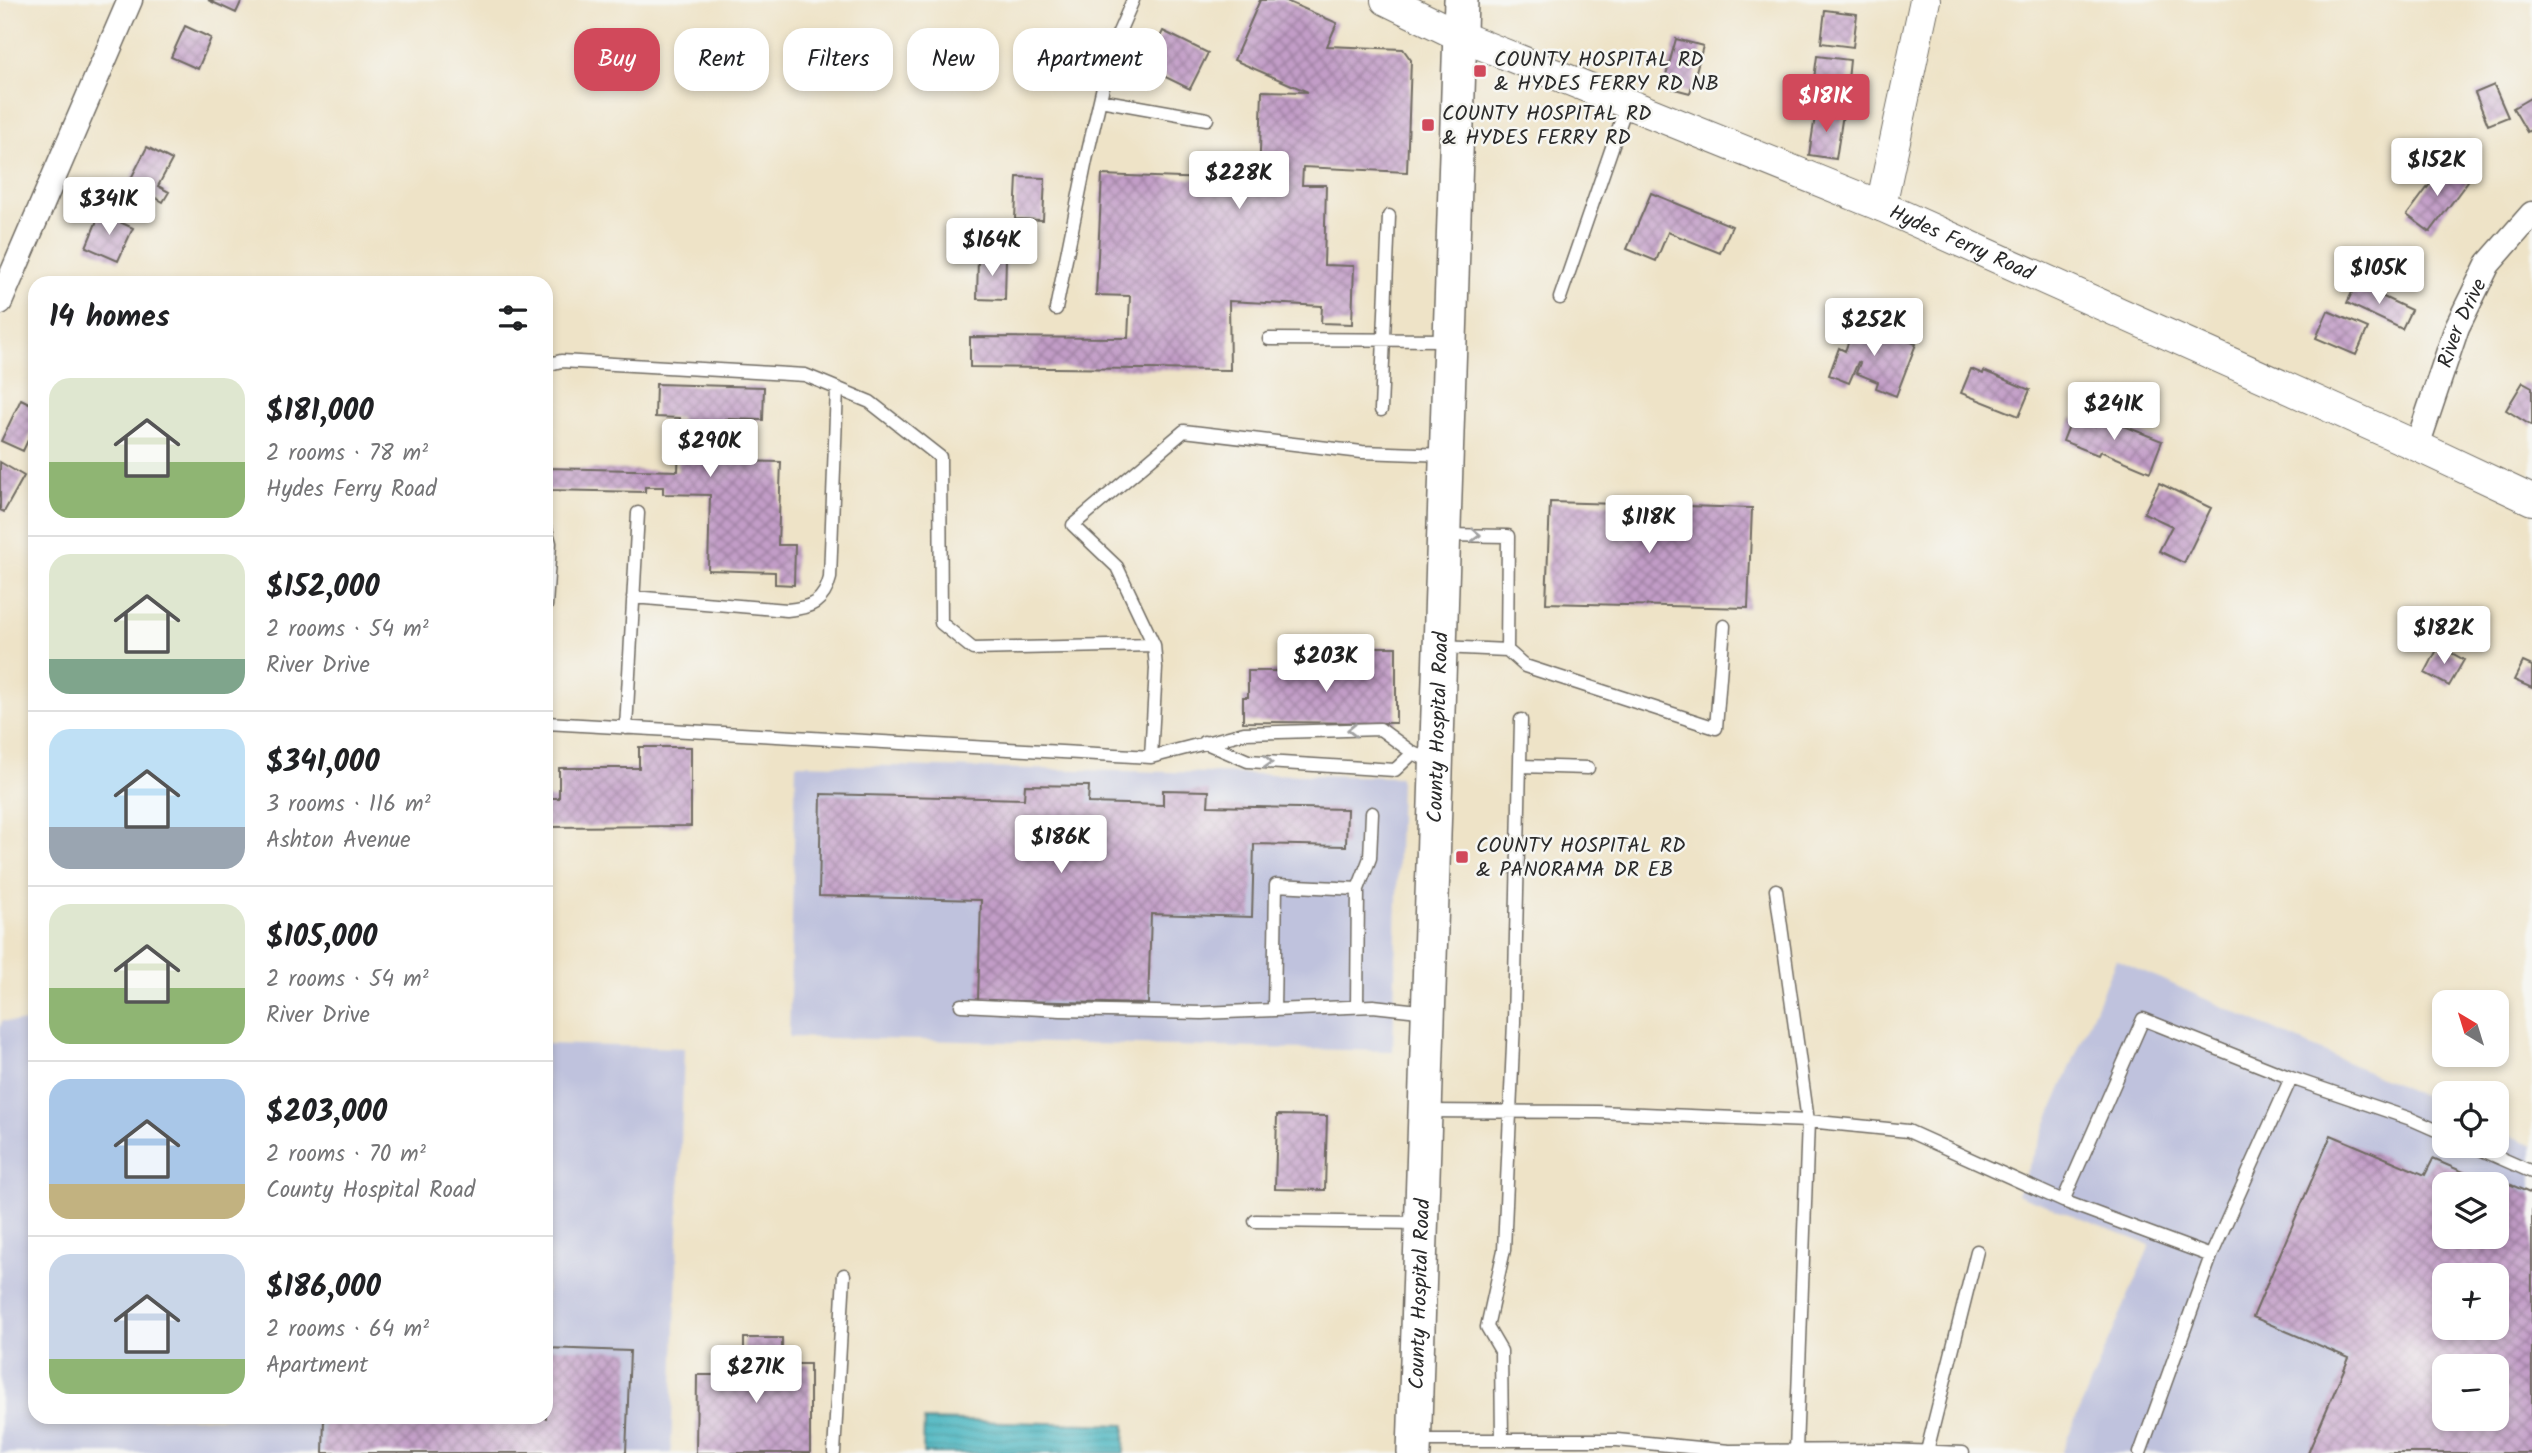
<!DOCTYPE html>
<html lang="en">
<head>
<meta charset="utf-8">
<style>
  body { margin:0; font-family:Kalam,sans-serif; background:#f6f6f6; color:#202124; height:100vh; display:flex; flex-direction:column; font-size:26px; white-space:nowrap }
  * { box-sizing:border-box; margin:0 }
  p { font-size:23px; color:#757577 }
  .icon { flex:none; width:38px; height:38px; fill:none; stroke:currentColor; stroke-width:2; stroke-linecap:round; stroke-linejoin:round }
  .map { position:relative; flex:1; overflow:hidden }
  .panel { position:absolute; left:28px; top:276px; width:525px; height:1148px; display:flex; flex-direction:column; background:#fff; border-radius:21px; box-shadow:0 4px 10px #0003 }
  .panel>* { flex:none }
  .guide { position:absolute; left:574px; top:28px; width:665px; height:63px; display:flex; gap:14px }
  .needle { width:46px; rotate:322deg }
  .tools { position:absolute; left:2432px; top:990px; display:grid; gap:14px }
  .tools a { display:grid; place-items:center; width:77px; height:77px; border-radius:14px; background:#fff; box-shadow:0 4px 10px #0003; font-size:35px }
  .price { position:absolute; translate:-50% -60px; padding:0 16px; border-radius:7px; background:#fff; color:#222; font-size:23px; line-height:46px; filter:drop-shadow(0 2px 4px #0008) }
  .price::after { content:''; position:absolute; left:50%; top:42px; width:21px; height:16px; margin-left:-10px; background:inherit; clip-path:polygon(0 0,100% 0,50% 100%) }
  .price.active { background:#d1495b; color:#fff }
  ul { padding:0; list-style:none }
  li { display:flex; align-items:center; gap:21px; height:175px; padding:0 21px }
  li+li { border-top:2px solid #e0e0e0 }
  li span { display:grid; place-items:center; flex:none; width:196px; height:140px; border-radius:21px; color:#555 }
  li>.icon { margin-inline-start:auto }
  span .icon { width:84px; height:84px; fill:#fffc; stroke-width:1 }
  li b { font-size:30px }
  h2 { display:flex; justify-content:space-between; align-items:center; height:84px; padding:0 21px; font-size:30px }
  .tag { padding:0 24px; border-radius:21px; background:#fff; box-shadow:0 4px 10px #0003; font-size:24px; line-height:63px }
  .tag.active { background:#d1495b; color:#fff }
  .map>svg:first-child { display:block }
</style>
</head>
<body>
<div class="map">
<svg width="2532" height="1453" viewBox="0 0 2532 1453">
  <defs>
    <pattern id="water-rules" width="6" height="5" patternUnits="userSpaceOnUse" patternTransform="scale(1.75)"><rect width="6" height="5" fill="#45b4bf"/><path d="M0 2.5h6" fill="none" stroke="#3a939b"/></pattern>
    <pattern id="building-cross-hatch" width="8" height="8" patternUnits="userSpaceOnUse" patternTransform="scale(1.75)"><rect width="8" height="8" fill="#c29dc7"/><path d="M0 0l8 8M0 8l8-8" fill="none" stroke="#9e80a2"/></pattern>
  </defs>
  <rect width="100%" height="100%" fill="#f6f6f2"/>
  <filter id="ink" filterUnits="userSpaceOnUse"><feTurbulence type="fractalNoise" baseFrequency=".0143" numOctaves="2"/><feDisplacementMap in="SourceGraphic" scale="14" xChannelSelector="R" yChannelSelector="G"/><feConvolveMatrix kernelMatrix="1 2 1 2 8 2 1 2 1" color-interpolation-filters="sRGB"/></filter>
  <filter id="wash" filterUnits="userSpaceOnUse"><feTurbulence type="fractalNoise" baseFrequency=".00686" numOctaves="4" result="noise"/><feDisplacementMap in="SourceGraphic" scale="28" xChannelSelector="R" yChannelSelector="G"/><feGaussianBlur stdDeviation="1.57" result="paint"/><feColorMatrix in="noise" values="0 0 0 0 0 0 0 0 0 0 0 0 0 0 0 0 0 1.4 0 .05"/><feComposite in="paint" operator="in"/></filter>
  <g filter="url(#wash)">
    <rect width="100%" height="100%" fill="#eee3c7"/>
    <!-- industrial -->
    <path fill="#bfc2dd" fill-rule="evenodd" d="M 796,764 L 1400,777 L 1393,1051 L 789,1037 Z
      M 2116,959 L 2445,1106 L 2445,1146 L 2497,1146 L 2497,1130 L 2532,1145 L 2532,1453 L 2061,1453 L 2150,1245 L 2017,1194 ZM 2445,1185 L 2497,1185 L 2497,1237 L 2445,1237 ZM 2445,1276 L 2497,1276 L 2497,1328 L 2445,1328 ZM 2445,1367 L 2497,1367 L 2497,1419 L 2445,1419 Z
      M 2,1021 L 35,1023 L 35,1418 L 546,1418 L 546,1044 L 684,1048 L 671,1453 L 0,1453 L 0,1028 Z"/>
    <!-- water -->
    <path fill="url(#water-rules)" stroke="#387075" stroke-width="2" d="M 924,1420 L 1125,1425 L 1124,1453 L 923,1453 Z"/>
    <g id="blocks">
      <!-- building -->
      <path fill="url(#building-cross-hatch)" fill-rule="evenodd" d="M 208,0 L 242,0 L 236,13 Z
        M 1260,0 L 1284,0 L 1337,23 L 1327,46 L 1403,49 L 1411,60 L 1407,172 L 1303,167 L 1302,185 L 1326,185 L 1324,265 L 1354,266 L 1352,324 L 1321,323 L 1322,306 L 1229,301 L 1230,370 L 970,367 L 970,337 L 1128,338 L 1130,296 L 1096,295 L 1102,175 L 1259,181 L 1262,91 L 1308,92 L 1234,60 Z
        M 1825,10 L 1857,14 L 1853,47 L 1821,43 Z
        M 185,26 L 211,38 L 198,69 L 171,57 Z
        M 1163,31 L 1208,53 L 1190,89 L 1145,67 Z
        M 1676,39 L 1703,46 L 1690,93 L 1663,86 Z
        M 1817,56 L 1850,60 L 1847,90 L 1813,86 Z
        M 2494,85 L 2508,117 L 2488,125 L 2475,93 Z
        M 2532,97 L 2532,129 L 2527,132 L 2513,108 Z
        M 1816,110 L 1843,114 L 1836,159 L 1809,155 Z
        M 147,147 L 172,160 L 158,186 L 169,192 L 163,202 L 156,198 L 150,209 L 123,194 Z
        M 2445,164 L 2468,181 L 2430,232 L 2407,215 Z
        M 1017,177 L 1045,178 L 1043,220 L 1015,219 Z
        M 1651,193 L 1732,226 L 1720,253 L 1668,232 L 1656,261 L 1627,249 Z
        M 100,213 L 133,228 L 118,261 L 86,247 Z
        M 978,257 L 1006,257 L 1005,300 L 977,299 Z
        M 2356,284 L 2411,310 L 2402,329 L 2347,303 Z
        M 2328,311 L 2368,328 L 2356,355 L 2316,338 Z
        M 1857,320 L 1916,344 L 1896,396 L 1876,388 L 1878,382 L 1856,373 L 1860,363 L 1858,362 L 1849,383 L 1829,375 L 1839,348 L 1845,351 Z
        M 1971,369 L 1983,374 L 1984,371 L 2030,390 L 2019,416 L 1961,393 Z
        M 2523,382 L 2532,387 L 2532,426 L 2506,410 Z
        M 656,384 L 764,387 L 763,420 L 725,419 L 724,461 L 781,462 L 778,545 L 795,545 L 794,585 L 775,584 L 775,572 L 708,570 L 710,495 L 663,494 L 663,487 L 645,487 L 645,492 L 546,490 L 546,468 L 678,471 L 680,418 L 655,417 Z
        M 21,399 L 35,406 L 35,425 L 23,451 L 1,441 Z
        M 2099,416 L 2162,441 L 2150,472 L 2100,451 L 2098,455 L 2063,441 L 2072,418 L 2095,427 Z
        M 0,462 L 24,476 L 4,512 L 0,510 Z
        M 2159,483 L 2211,508 L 2184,563 L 2159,551 L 2172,526 L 2144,513 Z
        M 1550,502 L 1752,508 L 1748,608 L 1546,603 Z
        M 2439,646 L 2464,660 L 2449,686 L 2425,673 Z
        M 1371,647 L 1396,647 L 1396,723 L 1243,722 L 1243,697 L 1248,697 L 1248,671 L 1370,671 Z
        M 2523,662 L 2532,666 L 2532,688 L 2514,680 Z
        M 639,747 L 691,747 L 691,826 L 546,827 L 546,798 L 559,798 L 559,768 L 639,768 Z
        M 1025,785 L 1089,786 L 1088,803 L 1163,805 L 1163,790 L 1209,791 L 1208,806 L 1347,809 L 1346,846 L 1254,844 L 1252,917 L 1151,914 L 1148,1004 L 978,1000 L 981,900 L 819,896 L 821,794 L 1024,799 Z
        M 1277,1115 L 1327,1116 L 1325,1190 L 1275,1189 Z
        M 2331,1135 L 2425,1175 L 2433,1159 L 2494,1185 L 2445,1185 L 2445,1237 L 2497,1237 L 2497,1206 L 2507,1183 L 2532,1194 L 2532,1453 L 2308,1453 L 2349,1358 L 2253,1317 ZM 2445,1276 L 2497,1276 L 2497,1328 L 2445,1328 ZM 2445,1367 L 2497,1367 L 2497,1419 L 2445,1419 Z
        M 744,1338 L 782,1338 L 782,1364 L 810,1364 L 810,1453 L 696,1453 L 697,1375 L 744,1375 Z
        M 546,1348 L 630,1351 L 626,1453 L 323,1453 L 324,1418 L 546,1418 Z"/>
    </g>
  </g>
  <g filter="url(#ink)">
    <use href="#blocks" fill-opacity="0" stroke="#6f6b62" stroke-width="2"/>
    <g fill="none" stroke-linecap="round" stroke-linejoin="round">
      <defs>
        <path id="service" d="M 1100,100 L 1207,119
          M 1560,298 L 1627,104
          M 1056,309 L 1086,160 L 1112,48 L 1133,0
          M 1269,339 L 1450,340
          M 546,365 L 561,361 L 805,375 L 870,402 L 940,457 L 941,623 L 973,649 L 1154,645 L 1156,668 L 1151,757
          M 1381,410 L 1389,216
          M 546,529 L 550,543 L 546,606
          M 633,597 L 787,610 C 811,608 824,602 830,578 L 837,388
          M 1154,645 L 1117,567 L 1073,525 L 1184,431 L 1362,452 L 1446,455
          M 1441,647 L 1507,650 L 1508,536 L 1444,535
          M 1507,650 L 1525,666 L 1716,728 L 1724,626
          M 546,723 L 1151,757 L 1244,733 L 1380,729 L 1413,753 L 1435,763
          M 626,728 L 638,513
          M 1204,742 L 1248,761 L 1395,770 L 1413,753
          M 1520,766 L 1588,768
          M 961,1005 L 1061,1010 L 1202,1013 L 1373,1006 L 1428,1012
          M 1357,1007 L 1358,889 L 1370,858 L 1372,813
          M 1274,1010 L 1276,885 L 1358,889
          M 1425,1111 L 1598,1112 L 1808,1121 L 1776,890
          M 2473,1146 L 2532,1172
          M 2063,1201 L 2143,1019 L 2291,1078
          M 1255,1221 L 1419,1223
          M 1415,1440 L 1617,1440 L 1729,1451 L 1886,1450 L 1963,1453
          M 1502,1440 L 1501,1351 L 1487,1327 L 1504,1250 L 1514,1022 L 1521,720
          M 1796,1451 L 1808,1121 L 1908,1131 L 2063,1201 L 2211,1256
          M 1927,1451 L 1977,1251
          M 834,1453 L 844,1275
          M 2140,1453 L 2211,1256 L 2291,1078 L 2411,1119 L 2445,1134"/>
        <g id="minor">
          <path d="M 0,302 L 130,0"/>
          <path id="s1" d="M 2417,446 L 2457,327 L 2488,264 L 2532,214"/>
        </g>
        <g id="tertiary">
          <path id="s2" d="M 1386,0 L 1460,36 L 1881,206 L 2417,446 L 2532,500"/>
          <path d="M 1881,206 L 1925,0"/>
        </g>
        <g id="secondary">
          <path id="s3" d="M 1414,1453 L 1461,0"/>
        </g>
      </defs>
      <!-- service casing -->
      <use href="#service" stroke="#6f6b62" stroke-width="15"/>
      <!-- minor casing -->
      <use href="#minor" stroke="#6f6b62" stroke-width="27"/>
      <!-- tertiary casing -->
      <use href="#tertiary" stroke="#6f6b62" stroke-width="32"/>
      <!-- secondary casing -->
      <use href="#secondary" stroke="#6f6b62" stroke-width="36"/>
      <!-- service -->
      <use href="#service" stroke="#fff" stroke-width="12"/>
      <!-- minor -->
      <use href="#minor" stroke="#fff" stroke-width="24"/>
      <!-- tertiary -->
      <use href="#tertiary" stroke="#fff" stroke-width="30"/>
      <!-- secondary -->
      <use href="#secondary" stroke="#fff" stroke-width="33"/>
    </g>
    <!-- one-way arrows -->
    <defs><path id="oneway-chevron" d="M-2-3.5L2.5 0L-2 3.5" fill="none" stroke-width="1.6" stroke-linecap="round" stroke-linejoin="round" transform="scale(1.75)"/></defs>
    <g stroke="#a0a0a0">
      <use href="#oneway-chevron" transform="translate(1476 535) rotate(2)"/>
      <use href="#oneway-chevron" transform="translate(1352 730) rotate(179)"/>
      <use href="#oneway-chevron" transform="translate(1268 762) rotate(3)"/>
    </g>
  </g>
  <!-- markers -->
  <g fill="#d1495b" stroke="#f6f6f2" stroke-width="2.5">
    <rect x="1473" y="64" width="14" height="14" rx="3.5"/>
    <rect x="1421" y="118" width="14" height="14" rx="3.5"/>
    <rect x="1455" y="850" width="14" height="14" rx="3.5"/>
  </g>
  <g text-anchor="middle" stroke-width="5" stroke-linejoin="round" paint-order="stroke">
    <!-- poi labels -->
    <g font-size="21" fill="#2b2b2b" stroke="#f6f6f2" text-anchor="start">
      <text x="1494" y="66">COUNTY HOSPITAL RD<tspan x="1494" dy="24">&amp; HYDES FERRY RD NB</tspan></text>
      <text x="1442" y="120">COUNTY HOSPITAL RD<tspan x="1442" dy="24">&amp; HYDES FERRY RD</tspan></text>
      <text x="1476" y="852">COUNTY HOSPITAL RD<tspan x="1476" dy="24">&amp; PANORAMA DR EB</tspan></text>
    </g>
    <!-- street labels -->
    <g font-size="21" fill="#2b2b2b" stroke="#f6f6f2">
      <text dy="7" stroke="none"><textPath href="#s2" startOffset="625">Hydes Ferry Road</textPath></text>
      <text dy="7" stroke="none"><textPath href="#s1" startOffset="131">River Drive</textPath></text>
      <text dy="7" stroke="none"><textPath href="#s3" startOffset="726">County Hospital Road</textPath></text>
      <text dy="7" stroke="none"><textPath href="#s3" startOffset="159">County Hospital Road</textPath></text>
    </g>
  </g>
</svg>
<div class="tools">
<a><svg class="needle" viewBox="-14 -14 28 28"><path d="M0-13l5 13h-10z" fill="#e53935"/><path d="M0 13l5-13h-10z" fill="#757577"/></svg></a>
<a><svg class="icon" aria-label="locate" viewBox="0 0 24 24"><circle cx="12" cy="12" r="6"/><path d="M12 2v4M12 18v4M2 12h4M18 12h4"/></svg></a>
<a><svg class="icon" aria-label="layers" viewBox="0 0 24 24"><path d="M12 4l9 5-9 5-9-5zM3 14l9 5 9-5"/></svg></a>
<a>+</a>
<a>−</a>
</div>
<b class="price active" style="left:1826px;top:134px">$181K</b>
<b class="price" style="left:2437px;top:198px">$152K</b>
<b class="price" style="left:1239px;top:211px">$228K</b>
<b class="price" style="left:109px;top:237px">$341K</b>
<b class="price" style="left:992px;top:278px">$164K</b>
<b class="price" style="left:2379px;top:306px">$105K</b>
<b class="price" style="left:1874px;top:358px">$252K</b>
<b class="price" style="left:2114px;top:442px">$241K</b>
<b class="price" style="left:710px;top:479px">$290K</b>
<b class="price" style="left:1649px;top:555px">$118K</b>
<b class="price" style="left:2444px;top:666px">$182K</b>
<b class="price" style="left:1326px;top:694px">$203K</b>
<b class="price" style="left:1061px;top:875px">$186K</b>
<b class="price" style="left:756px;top:1405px">$271K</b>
<div class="guide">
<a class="tag active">Buy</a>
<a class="tag">Rent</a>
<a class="tag">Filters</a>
<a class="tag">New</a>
<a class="tag">Apartment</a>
</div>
<section class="panel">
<h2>14 homes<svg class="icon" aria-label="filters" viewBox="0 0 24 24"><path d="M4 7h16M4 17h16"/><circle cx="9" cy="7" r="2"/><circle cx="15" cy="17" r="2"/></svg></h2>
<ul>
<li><span style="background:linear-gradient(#dfe7d0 60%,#8fb573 0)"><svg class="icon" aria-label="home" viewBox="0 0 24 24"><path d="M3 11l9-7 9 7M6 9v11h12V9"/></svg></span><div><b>$181,000</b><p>2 rooms · 78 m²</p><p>Hydes Ferry Road</p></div></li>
<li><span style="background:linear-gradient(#dfe7d0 75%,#7fa58c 0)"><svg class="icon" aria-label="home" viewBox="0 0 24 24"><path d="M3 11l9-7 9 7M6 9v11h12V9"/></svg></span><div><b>$152,000</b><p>2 rooms · 54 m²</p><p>River Drive</p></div></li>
<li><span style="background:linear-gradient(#bfe0f5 70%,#9aa5b1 0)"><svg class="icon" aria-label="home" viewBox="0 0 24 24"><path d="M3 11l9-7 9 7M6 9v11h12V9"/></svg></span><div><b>$341,000</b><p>3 rooms · 116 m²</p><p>Ashton Avenue</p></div></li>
<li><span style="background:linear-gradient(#dfe7d0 60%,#8fb573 0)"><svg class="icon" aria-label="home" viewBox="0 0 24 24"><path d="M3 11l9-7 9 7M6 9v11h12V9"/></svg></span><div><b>$105,000</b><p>2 rooms · 54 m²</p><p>River Drive</p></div></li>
<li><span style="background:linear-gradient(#a9c7e8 75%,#c2b280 0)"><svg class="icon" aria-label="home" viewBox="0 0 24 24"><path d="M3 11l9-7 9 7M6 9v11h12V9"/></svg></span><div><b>$203,000</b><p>2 rooms · 70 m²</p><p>County Hospital Road</p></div></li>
<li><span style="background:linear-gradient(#c9d6e8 75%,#8fb573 0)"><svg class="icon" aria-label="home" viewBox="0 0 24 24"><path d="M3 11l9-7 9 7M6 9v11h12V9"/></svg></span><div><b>$186,000</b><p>2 rooms · 64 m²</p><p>Apartment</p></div></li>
</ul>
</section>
</div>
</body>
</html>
